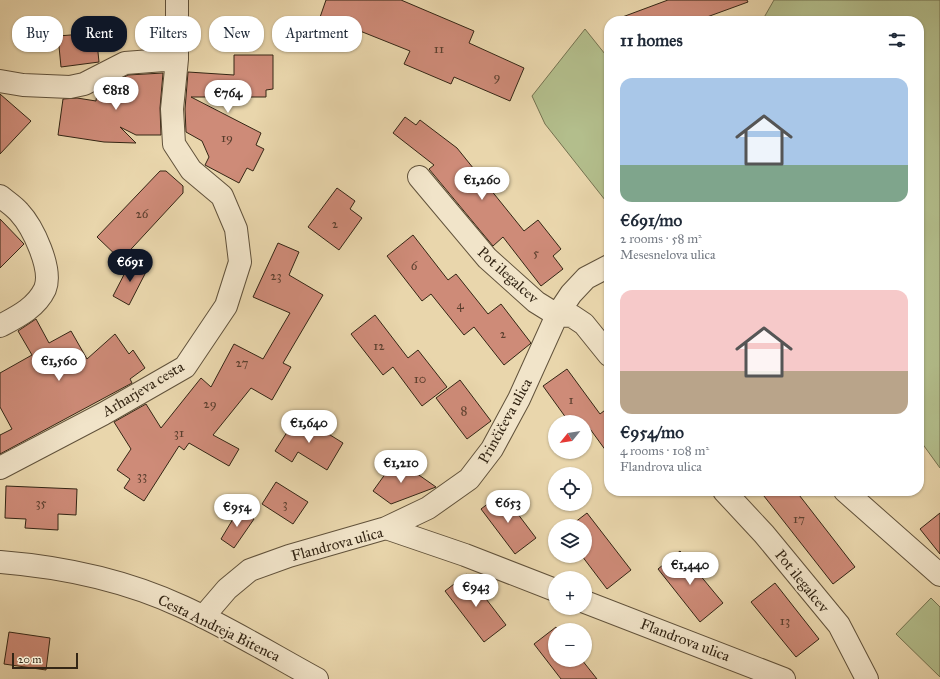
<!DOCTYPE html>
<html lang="en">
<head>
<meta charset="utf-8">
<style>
  body { margin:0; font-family:"IM FELL Great Primer",serif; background:#f2f2f3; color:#1f2937; height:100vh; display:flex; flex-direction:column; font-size:15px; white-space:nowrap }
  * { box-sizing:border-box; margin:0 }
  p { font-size:13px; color:#747a83 }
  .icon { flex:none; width:22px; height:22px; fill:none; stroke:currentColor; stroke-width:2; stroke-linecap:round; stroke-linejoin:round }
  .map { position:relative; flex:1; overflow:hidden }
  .sheet { position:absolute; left:604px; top:16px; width:320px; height:480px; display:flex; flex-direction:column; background:#fff; border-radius:16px; box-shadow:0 1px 3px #0004 }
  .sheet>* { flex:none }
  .guide { position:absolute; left:12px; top:16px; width:380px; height:36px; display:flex; gap:8px }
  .needle { width:26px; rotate:240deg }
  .fabs { position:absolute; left:548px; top:415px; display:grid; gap:8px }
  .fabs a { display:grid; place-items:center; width:44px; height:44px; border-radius:50%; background:#fff; box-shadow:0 1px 3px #0004; font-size:20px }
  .scale { position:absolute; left:12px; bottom:10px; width:66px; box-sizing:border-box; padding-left:4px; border:2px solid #342615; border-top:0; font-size:11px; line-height:14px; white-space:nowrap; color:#342615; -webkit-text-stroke:3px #f1e4c9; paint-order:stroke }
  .price { position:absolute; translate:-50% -34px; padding:0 9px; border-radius:14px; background:#fff; color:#222; font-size:13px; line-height:26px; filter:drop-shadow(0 1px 2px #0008) }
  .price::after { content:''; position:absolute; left:50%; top:24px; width:12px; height:9px; margin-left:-6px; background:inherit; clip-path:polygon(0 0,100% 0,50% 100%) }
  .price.on { background:#111827; color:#fff }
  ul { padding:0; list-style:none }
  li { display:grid; align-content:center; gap:8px; height:212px; padding:0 16px }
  li span { display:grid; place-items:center; height:124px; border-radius:12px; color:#555 }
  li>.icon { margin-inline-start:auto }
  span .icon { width:72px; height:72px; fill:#fffc; stroke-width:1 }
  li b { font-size:17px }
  h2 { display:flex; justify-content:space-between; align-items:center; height:48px; padding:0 16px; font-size:17px }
  .pill { padding:0 14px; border-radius:16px; background:#fff; box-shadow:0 1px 3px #0004; font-size:14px; line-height:36px }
  .pill.on { background:#111827; color:#fff }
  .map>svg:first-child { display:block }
</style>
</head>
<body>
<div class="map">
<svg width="940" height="679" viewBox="0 0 940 679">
  <rect width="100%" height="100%" fill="#e9d6ac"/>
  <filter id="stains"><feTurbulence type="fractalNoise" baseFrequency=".005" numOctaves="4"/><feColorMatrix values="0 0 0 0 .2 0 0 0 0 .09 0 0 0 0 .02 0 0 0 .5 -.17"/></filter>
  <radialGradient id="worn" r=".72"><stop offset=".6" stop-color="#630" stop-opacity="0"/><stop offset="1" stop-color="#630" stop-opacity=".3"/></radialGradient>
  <!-- green -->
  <path fill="#b3be8c" stroke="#747250" d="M 774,0 L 940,0 L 940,468 L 919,439 L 919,21 L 762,21 Z
    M 585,29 L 609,59 L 609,205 L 545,124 L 532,96 Z
    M 931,598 L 940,607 L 940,677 L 896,634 Z"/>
  <!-- building -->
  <path fill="#ce8b78" stroke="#342615" d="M 326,0 L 401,0 L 474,31 L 469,43 L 524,68 L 510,101 L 454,77 L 451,84 L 404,64 L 410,51 L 355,29 L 353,35 L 318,23 Z
    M 668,0 L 747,0 L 748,2 L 696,21 L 618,21 L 617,19 Z
    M 96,33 L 99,62 L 61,67 L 58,36 Z
    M 234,55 L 273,55 L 273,89 L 266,90 L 266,97 L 191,97 L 261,133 L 256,145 L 264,149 L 253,171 L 247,168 L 239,183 L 205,165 L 209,157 L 202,141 L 186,132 L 185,109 L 188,72 L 234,75 Z
    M 163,73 L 160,108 L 161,135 L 136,135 L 120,127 L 136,143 L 104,142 L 58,135 L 63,99 L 77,98 L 96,101 L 97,92 L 128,75 Z
    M 0,94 L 31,121 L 0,154 Z
    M 405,117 L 416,125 L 420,120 L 457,148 L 524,231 L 538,220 L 561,249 L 553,256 L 563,269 L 541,286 L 503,237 L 493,246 L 429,169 L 434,165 L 393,133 Z
    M 160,171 L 166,171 L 183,186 L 183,193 L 121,260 L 97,237 Z
    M 337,188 L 355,201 L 350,209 L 362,218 L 339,250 L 308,227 Z
    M 0,219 L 24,244 L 0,268 Z
    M 413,235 L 448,280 L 456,274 L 488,314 L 501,304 L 531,343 L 530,344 L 504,365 L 474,327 L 464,335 L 431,294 L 422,301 L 387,256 Z
    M 278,243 L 299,252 L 289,275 L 323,295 L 283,363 L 291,367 L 272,400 L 251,388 L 213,435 L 239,449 L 229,466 L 189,443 L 184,450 L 179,446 L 144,501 L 124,488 L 130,479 L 117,470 L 131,449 L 114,422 L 146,404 L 161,428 L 201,378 L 211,387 L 234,344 L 263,359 L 290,313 L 253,297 Z
    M 131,261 L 147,270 L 129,305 L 113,296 Z
    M 375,315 L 408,358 L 418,350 L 447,387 L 422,406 L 393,367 L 383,375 L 351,334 Z
    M 36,319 L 49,343 L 71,331 L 87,359 L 115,334 L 129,354 L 133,350 L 145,368 L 130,379 L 132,383 L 0,454 L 0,435 L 12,429 L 0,407 L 0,373 L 32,355 L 18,331 Z
    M 567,369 L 600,414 L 609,407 L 609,455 L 585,422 L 569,422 L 543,386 Z
    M 460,380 L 491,421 L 467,439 L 436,398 Z
    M 298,415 L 343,443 L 327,470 L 298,452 L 292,462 L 275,451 Z
    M 396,459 L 436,487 L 391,504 L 373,491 Z
    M 276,482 L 308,502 L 293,524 L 262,504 Z
    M 6,486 L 77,489 L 76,515 L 58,514 L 58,530 L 25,528 L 26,519 L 5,518 Z
    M 760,491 L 796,491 L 855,567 L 833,584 Z
    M 502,493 L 536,538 L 515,554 L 481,509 Z
    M 239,509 L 254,519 L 234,548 L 221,539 Z
    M 587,513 L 631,570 L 607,589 L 582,556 L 585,556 L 585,526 L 570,526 Z
    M 940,513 L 940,554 L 920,529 Z
    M 680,551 L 723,603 L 700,622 L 658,569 Z
    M 467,574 L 506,625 L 484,642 L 445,591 Z
    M 775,583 L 819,639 L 796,657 L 751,602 Z
    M 556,627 L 558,630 L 555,630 L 555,660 L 582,660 L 597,679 L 561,679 L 534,644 Z
    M 9,632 L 50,638 L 46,670 L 4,664 Z"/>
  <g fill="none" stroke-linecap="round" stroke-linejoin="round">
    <defs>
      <path id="minor" d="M 0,81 L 23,85 L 70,87 L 84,84 L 125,63 L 177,59
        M 419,177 L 487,258 L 536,302 L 557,315 L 572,316 L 584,324 L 609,355
        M 0,196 C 6,201 14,206 19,212 C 33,227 53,269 45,289 C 36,308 17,317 0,326
        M 0,468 L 103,414 L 185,367 L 226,306 L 240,262 L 236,229 L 222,196 L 191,170 L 174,144 L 172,109 L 177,59 L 177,0
        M 724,491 L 764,534 L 839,625 L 867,679
        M 845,491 L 940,575
        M 386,528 L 465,555 L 555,590
        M 585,602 L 784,679
        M 203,617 L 227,589 L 250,570 L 289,556 L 386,528 L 428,508 L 469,479 L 492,449 L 519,399 L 557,315 L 571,294 L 586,278 L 609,266"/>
      <path id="tertiary" d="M 0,562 C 63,567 125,580 183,607 C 229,628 273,655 317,679"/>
    </defs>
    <!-- minor casing -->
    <use href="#minor" stroke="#61523b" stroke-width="24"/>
    <!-- tertiary casing -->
    <use href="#tertiary" stroke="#61523b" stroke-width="24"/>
    <!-- minor -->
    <use href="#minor" stroke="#f1e4c9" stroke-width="22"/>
    <!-- tertiary -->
    <use href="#tertiary" stroke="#f1e4c9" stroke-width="22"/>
  </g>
  <g text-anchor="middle" stroke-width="4" stroke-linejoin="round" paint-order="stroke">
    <!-- number labels -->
    <g font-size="13" fill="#5a3f2e">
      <text x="439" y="53">11</text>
      <text x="497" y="81">9</text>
      <text x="227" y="142">19</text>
      <text x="142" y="218">26</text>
      <text x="335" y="228">2</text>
      <text x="536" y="257">5</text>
      <text x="414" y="270">6</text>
      <text x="276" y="280">23</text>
      <text x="460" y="309">4</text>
      <text x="503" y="338">2</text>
      <text x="379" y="350">12</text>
      <text x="242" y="367">27</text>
      <text x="420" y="383">10</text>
      <text x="571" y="404">1</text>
      <text x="210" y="408">29</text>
      <text x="464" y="415">8</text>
      <text x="179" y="437">31</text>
      <text x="142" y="480">33</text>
      <text x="41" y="507">35</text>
      <text x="285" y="508">3</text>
      <text x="799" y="523">17</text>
      <text x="785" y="625">13</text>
    </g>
    <!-- street labels -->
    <g font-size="15" fill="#342615" stroke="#f1e4c9">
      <text transform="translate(508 275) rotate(42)" y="5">Pot ilegalcev</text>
      <text transform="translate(143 389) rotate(-31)" y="5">Arharjeva cesta</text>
      <text transform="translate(505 421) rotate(-61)" y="5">Prinčičeva ulica</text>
      <text transform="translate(337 544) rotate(-15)" y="5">Flandrova ulica</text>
      <text transform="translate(802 581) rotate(51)" y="5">Pot ilegalcev</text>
      <text transform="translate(219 628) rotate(26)" y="5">Cesta Andreja Bitenca</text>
      <text transform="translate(685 640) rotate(21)" y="5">Flandrova ulica</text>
    </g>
  </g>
  <rect width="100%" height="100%" filter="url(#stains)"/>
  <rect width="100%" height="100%" fill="url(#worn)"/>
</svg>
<div class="fabs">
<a><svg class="needle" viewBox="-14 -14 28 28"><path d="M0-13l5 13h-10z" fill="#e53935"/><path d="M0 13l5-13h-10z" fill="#747a83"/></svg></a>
<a><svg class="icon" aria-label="locate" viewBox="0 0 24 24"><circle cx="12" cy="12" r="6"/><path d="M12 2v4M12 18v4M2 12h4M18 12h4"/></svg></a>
<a><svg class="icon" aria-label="layers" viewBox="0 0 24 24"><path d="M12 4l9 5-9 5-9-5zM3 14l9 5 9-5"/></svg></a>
<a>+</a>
<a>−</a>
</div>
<div class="scale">20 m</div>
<b class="price" style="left:116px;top:111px">€818</b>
<b class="price" style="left:228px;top:114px">€764</b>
<b class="price" style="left:482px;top:201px">€1,260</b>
<b class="price on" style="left:130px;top:283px">€691</b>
<b class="price" style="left:59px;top:382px">€1,560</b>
<b class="price" style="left:309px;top:444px">€1,640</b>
<b class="price" style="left:401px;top:484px">€1,210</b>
<b class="price" style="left:508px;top:524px">€653</b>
<b class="price" style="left:237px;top:528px">€954</b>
<b class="price" style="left:690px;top:586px">€1,440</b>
<b class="price" style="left:476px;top:608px">€943</b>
<div class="guide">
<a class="pill">Buy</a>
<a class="pill on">Rent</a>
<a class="pill">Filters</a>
<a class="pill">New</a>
<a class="pill">Apartment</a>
</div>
<section class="sheet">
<h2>11 homes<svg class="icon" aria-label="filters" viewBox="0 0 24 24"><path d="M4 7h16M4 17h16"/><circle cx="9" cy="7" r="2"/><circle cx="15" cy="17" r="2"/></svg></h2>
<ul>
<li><span style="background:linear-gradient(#a9c7e8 70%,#7fa58c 0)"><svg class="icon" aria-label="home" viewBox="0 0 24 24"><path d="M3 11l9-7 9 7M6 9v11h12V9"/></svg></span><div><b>€691/mo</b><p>2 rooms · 58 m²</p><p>Mesesnelova ulica</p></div></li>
<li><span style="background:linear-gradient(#f6c9c9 65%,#b9a48a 0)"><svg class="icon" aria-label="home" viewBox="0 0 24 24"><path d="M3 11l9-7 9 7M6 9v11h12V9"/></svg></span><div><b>€954/mo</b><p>4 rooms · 108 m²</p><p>Flandrova ulica</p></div></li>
</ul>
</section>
</div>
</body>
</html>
